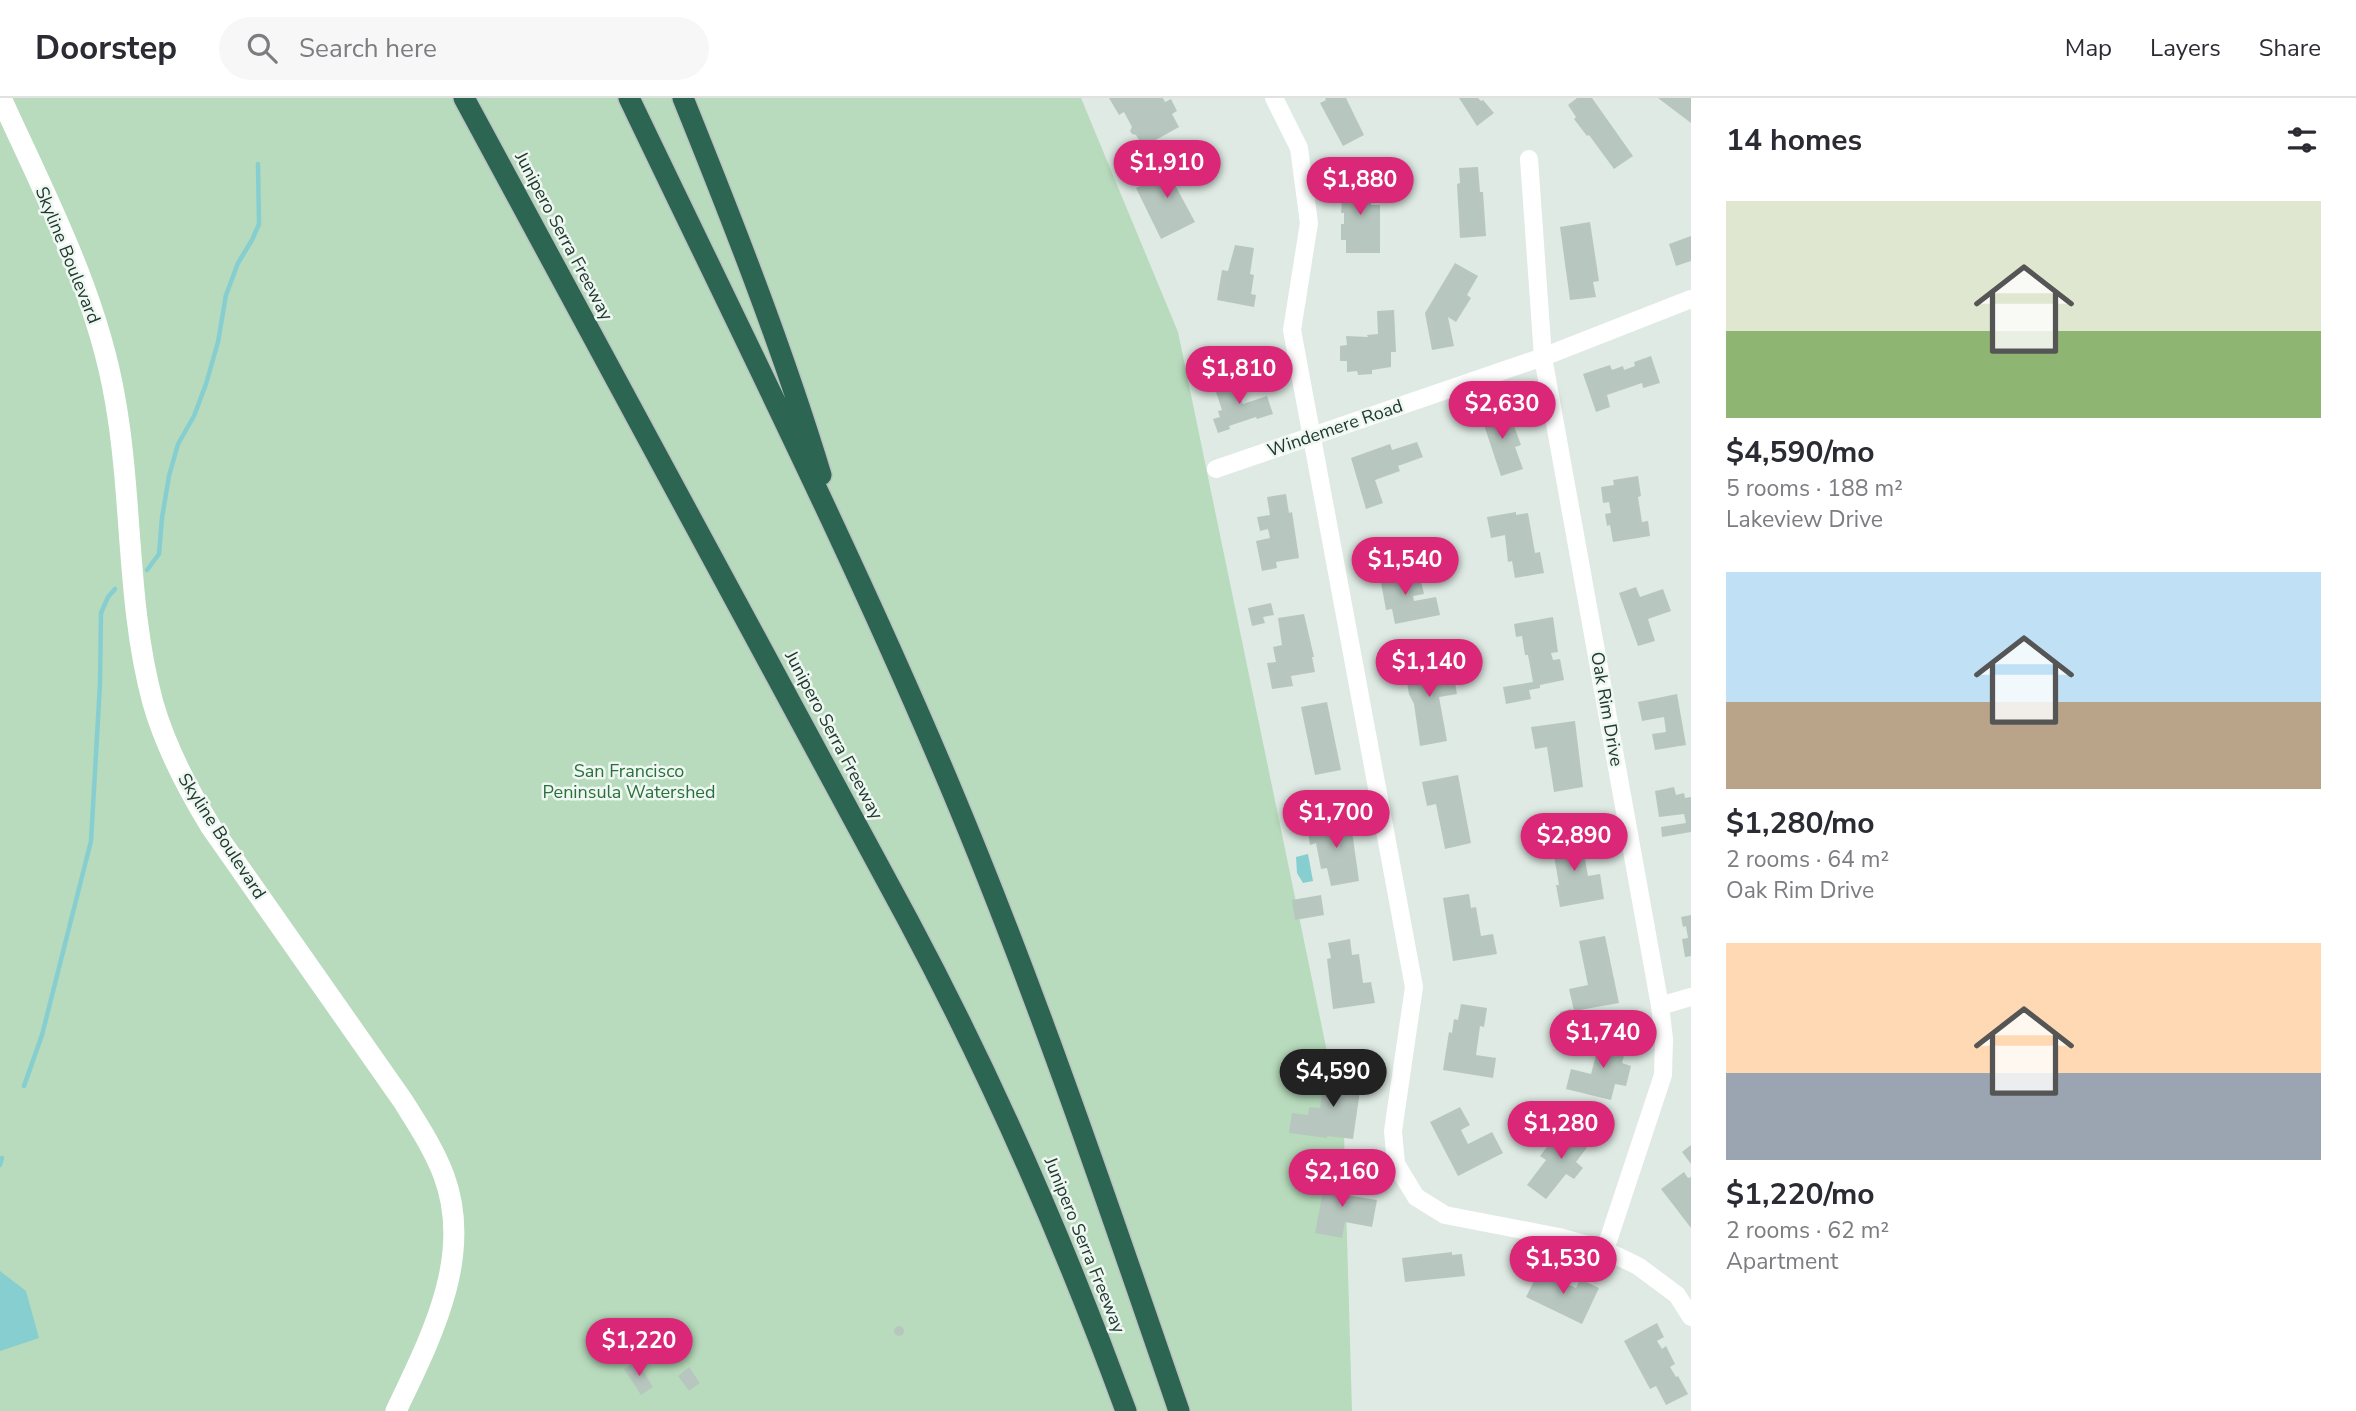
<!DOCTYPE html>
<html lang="en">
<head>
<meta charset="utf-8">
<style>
  body { margin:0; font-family:"Nunito Sans",sans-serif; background:#f7f7f7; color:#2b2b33; height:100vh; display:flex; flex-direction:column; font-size:26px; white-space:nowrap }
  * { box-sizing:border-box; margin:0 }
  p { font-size:23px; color:#7c7c81 }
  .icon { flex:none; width:38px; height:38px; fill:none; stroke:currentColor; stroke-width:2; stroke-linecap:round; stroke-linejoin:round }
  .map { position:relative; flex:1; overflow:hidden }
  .details { display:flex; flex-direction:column; background:#fff; width:665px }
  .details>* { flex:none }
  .price { position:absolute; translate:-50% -60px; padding:0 16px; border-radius:24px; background:#db2777; color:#fff; font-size:23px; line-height:46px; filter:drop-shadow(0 2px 4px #0008) }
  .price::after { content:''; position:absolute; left:50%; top:42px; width:21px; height:16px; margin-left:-10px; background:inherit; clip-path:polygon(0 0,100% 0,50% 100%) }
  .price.current { background:#222; color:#fff }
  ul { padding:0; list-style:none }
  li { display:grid; align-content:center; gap:14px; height:371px; padding:0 35px }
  li span { display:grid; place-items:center; height:217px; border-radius:0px; color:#555 }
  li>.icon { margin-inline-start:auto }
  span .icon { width:126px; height:126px; fill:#fffc; stroke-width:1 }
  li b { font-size:30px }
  h2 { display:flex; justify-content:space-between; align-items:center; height:84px; padding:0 35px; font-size:30px }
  header { display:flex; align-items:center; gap:42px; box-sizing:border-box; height:98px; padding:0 35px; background:#fff; border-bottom:2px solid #e1e1e2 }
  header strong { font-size:33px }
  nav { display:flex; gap:38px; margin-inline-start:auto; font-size:24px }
  .search { width:490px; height:63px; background:#f7f7f7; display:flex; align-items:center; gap:18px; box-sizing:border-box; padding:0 24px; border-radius:38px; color:#7c7c81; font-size:26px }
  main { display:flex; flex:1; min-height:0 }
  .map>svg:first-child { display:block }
</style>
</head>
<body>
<header>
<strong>Doorstep</strong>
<div class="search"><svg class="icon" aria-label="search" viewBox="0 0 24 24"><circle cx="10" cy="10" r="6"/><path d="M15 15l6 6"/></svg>Search here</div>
<nav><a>Map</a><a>Layers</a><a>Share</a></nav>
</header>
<main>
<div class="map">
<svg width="1691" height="1313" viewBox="0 0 1691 1313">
  <rect width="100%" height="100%" fill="#deeae3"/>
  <!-- green -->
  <path fill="#b7dbbc" d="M 0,0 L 1081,0 L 1178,234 L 1344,1036 L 1352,1313 L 0,1313 Z"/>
  <!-- water -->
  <path fill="#86ced0" d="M 1308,756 L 1313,783 L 1303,785 L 1297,775 L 1296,759 Z
    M 0,1173 L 26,1193 L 39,1240 L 0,1253 Z"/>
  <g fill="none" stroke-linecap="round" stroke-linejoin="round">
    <!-- stream -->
    <path stroke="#86ced0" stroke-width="4.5" d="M 147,472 L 159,456 L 162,420 L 169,378 L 178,346 L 194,318 L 206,286 L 218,244 L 226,197 L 238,165 L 252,142 L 259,126 L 258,66
      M 24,988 L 42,937 L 91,743 L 100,586 L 101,515 L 108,499 L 115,491
      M 0,1067 L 2,1060"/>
  </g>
  <!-- building -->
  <path fill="#b7c7bf" d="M 1109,0 L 1163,0 L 1165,4 L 1171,1 L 1177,13 L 1172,16 L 1179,29 L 1143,49 L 1136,37 L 1132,36 L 1130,33 L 1132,29 L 1124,14 L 1119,17 Z
    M 1325,0 L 1346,0 L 1364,37 L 1343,48 L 1320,5 L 1326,2 Z
    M 1459,0 L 1478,0 L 1481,3 L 1483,2 L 1494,15 L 1477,28 Z
    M 1577,0 L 1592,0 L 1633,58 L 1614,71 L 1589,37 L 1587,38 L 1574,21 L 1576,19 L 1568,7 Z
    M 1658,0 L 1691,0 L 1691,25 Z
    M 1181,62 L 1189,80 L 1175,87 L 1195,124 L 1161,141 L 1136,90 L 1157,80 L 1155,75 Z
    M 1478,69 L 1480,94 L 1483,94 L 1486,138 L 1460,140 L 1457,86 L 1460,85 L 1459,70 Z
    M 1352,77 L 1371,79 L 1371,107 L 1380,107 L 1380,155 L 1346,155 L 1346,142 L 1341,142 L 1341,126 L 1344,126 L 1344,115 L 1341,115 L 1344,79 L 1352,80 Z
    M 1590,124 L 1599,183 L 1593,184 L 1596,199 L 1570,202 L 1560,129 Z
    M 1691,138 L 1691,163 L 1676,168 L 1669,146 Z
    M 1235,147 L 1254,150 L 1250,176 L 1254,177 L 1251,196 L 1256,197 L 1254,209 L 1217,202 L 1222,172 L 1228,173 Z
    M 1455,165 L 1478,178 L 1467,197 L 1471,200 L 1456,224 L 1448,219 L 1454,248 L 1432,252 L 1425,215 Z
    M 1394,212 L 1396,254 L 1391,254 L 1391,269 L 1372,272 L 1372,276 L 1358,277 L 1357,273 L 1347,274 L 1347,263 L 1340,263 L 1340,248 L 1347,247 L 1346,238 L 1368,239 L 1367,237 L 1378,236 L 1377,213 Z
    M 1651,258 L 1660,285 L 1643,290 L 1642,285 L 1607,297 L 1610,309 L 1596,314 L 1583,276 L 1610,267 L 1612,272 L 1623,268 L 1624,272 L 1635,268 L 1634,264 Z
    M 1245,280 L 1251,293 L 1239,297 L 1243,306 L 1267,298 L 1273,316 L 1257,321 L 1256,319 L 1229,328 L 1230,331 L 1218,335 L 1213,321 L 1220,319 L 1218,313 L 1222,312 L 1215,291 Z
    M 1500,308 L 1509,329 L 1514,328 L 1521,347 L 1515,349 L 1523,371 L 1501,378 L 1480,315 Z
    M 1417,344 L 1423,359 L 1398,368 L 1400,373 L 1375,382 L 1383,405 L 1366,411 L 1351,360 L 1390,346 L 1392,352 Z
    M 1638,378 L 1641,398 L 1638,399 L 1642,424 L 1648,423 L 1650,438 L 1613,444 L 1610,427 L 1607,428 L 1605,416 L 1611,415 L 1609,404 L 1603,405 L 1601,389 L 1614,387 L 1613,382 Z
    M 1286,396 L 1289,415 L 1292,414 L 1299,460 L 1276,464 L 1277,470 L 1262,473 L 1256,443 L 1270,440 L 1268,431 L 1260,433 L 1257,419 L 1270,417 L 1267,399 Z
    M 1516,414 L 1516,417 L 1528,415 L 1535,455 L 1540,454 L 1544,475 L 1515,480 L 1512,463 L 1508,464 L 1505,437 L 1491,440 L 1487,419 Z
    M 1398,465 L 1401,484 L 1421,483 L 1424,496 L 1413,498 L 1414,503 L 1436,499 L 1440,517 L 1395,526 L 1392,511 L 1386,512 L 1378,468 Z
    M 1636,489 L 1640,499 L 1663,491 L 1671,513 L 1648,521 L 1655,543 L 1638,548 L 1619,495 Z
    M 1271,505 L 1274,517 L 1263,519 L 1265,525 L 1252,528 L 1248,510 Z
    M 1304,516 L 1314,559 L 1312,559 L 1315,574 L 1291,578 L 1293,588 L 1272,591 L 1267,565 L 1276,564 L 1273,549 L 1282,547 L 1278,520 Z
    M 1553,519 L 1558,554 L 1551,555 L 1553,562 L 1560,561 L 1564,582 L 1540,587 L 1540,590 L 1529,592 L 1531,601 L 1506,606 L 1503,589 L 1533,584 L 1528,557 L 1525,557 L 1522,538 L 1516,539 L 1514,526 Z
    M 1433,562 L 1436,576 L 1453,573 L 1457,596 L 1439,599 L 1447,643 L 1420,648 L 1414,606 L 1409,596 L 1404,568 Z
    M 1677,596 L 1686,647 L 1655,652 L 1652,636 L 1666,634 L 1664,619 L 1642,623 L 1638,604 Z
    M 1327,604 L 1341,672 L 1315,677 L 1301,609 Z
    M 1575,623 L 1583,689 L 1554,694 L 1547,649 L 1535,651 L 1531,629 Z
    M 1458,677 L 1471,745 L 1445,751 L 1436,706 L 1427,708 L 1422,684 Z
    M 1674,689 L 1676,697 L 1684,695 L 1685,700 L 1691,699 L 1691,734 L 1662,739 L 1661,729 L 1686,725 L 1684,716 L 1659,719 L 1655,693 Z
    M 1350,719 L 1359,783 L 1331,788 L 1327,770 L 1321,771 L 1316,745 L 1310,747 L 1307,727 Z
    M 1580,735 L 1588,778 L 1600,776 L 1604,801 L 1560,809 L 1556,787 L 1559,787 L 1551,740 Z
    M 1469,796 L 1471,810 L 1476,809 L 1481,838 L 1493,836 L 1497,856 L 1453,863 L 1443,800 Z
    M 1321,797 L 1324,817 L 1295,822 L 1292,802 Z
    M 1691,817 L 1691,858 L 1685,859 L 1682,841 L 1688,840 L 1686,828 L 1683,829 L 1681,819 Z
    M 1605,838 L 1619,905 L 1574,913 L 1569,891 L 1588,887 L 1579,843 Z
    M 1350,841 L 1352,857 L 1359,856 L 1363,885 L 1371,884 L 1375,905 L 1333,911 L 1327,861 L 1331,860 L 1328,845 Z
    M 1461,906 L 1487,910 L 1484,929 L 1480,928 L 1476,957 L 1496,960 L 1493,980 L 1443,972 L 1449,934 L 1452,935 L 1454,921 L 1458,922 Z
    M 1571,911 L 1574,923 L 1562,925 L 1560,914 Z
    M 1602,935 L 1628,942 L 1622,965 L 1631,968 L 1626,988 L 1615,986 L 1611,1002 L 1566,991 L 1571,971 L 1591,976 Z
    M 1335,969 L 1363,972 L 1353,1041 L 1327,1038 L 1327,1040 L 1289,1035 L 1292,1015 L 1308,1017 L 1309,1009 L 1320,1010 L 1322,996 L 1330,997 Z
    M 1460,1009 L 1470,1027 L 1461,1032 L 1468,1046 L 1492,1034 L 1503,1055 L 1458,1078 L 1430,1024 Z
    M 1574,1025 L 1594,1040 L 1576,1064 L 1583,1070 L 1574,1081 L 1566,1076 L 1546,1101 L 1527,1087 L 1546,1062 L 1540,1058 L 1550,1045 L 1555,1049 Z
    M 1691,1047 L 1691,1066 L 1682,1054 Z
    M 1684,1074 L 1688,1080 L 1691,1079 L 1691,1130 L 1661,1091 Z
    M 1326,1078 L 1349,1083 L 1346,1097 L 1377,1102 L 1372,1129 L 1345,1124 L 1342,1140 L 1315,1135 Z
    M 1452,1154 L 1452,1157 L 1462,1156 L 1465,1178 L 1405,1184 L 1402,1160 Z
    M 1539,1173 L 1576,1190 L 1580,1181 L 1599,1190 L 1582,1226 L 1526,1199 Z
    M 1657,1225 L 1664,1239 L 1657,1243 L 1662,1251 L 1666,1248 L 1675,1266 L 1670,1269 L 1676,1279 L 1678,1278 L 1688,1296 L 1666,1307 L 1656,1288 L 1650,1291 L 1624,1243 Z
    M894 1233a5 5 0 1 1 10 0a5 5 0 1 1-10 0Z
    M 637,1263 L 653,1289 L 641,1297 L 624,1271 Z
    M 689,1269 L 700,1285 L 689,1293 L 678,1278 Z"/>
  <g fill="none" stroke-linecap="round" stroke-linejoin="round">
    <defs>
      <path id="motorway" d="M 464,0 L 908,822 C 993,981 1064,1144 1126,1313
        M 629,0 C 738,228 852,455 950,688 C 1036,893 1107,1103 1179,1313
        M 683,0 C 733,124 782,249 821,377"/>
    </defs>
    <!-- motorway casing -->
    <use href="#motorway" stroke="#bcc4c1" stroke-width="24"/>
    <!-- minor -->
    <path stroke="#fff" stroke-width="18" d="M 1274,0 L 1299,50 L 1309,125 L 1292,232 L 1414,889 L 1393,1033 L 1396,1066 L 1416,1099 L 1445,1117 L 1559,1139 L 1605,1152 L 1638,1168 L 1677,1197 L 1691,1219
      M 1529,61 L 1543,259 L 1660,908 L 1664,941 L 1663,977 L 1605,1152
      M 1216,371 L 1543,259 L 1691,201
      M 1660,908 L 1691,899"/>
    <!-- tertiary -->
    <path stroke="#fff" stroke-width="21" d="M 1,0 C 45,97 97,195 115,301 C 133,401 126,506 153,605 C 166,650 187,690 211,729 L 403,1003 C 418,1027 434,1051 444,1078 C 474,1159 430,1241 396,1313"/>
    <!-- motorway -->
    <use href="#motorway" stroke="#2c6552" stroke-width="21"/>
  </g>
  <g text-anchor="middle" stroke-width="5" stroke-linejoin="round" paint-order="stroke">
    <!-- street labels -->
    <g font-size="18" fill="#20392f" stroke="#eff7f2">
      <text transform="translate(564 138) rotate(62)" y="6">Junipero Serra Freeway</text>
      <text transform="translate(68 157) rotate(68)" y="6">Skyline Boulevard</text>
      <text transform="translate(1335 330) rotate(-19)" y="6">Windemere Road</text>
      <text transform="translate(1607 611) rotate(80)" y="6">Oak Rim Drive</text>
      <text transform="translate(834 637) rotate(62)" y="6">Junipero Serra Freeway</text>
      <text transform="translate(222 738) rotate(57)" y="6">Skyline Boulevard</text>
      <text transform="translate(1085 1147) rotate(68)" y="6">Junipero Serra Freeway</text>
    </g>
    <!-- park labels -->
    <g font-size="18" fill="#2a703c" stroke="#eff7f2">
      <text x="629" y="679">San Francisco<tspan x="629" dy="21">Peninsula Watershed</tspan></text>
    </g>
  </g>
</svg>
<b class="price" style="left:1167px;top:102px">$1,910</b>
<b class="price" style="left:1360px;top:119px">$1,880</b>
<b class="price" style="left:1239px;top:308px">$1,810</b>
<b class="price" style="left:1502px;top:343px">$2,630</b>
<b class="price" style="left:1405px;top:499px">$1,540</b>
<b class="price" style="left:1429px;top:601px">$1,140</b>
<b class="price" style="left:1336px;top:752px">$1,700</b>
<b class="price" style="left:1574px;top:775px">$2,890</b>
<b class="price" style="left:1603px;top:972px">$1,740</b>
<b class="price current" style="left:1333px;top:1011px">$4,590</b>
<b class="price" style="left:1561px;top:1063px">$1,280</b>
<b class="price" style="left:1342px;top:1111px">$2,160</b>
<b class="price" style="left:1563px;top:1198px">$1,530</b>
<b class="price" style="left:639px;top:1280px">$1,220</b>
</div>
<section class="details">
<h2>14 homes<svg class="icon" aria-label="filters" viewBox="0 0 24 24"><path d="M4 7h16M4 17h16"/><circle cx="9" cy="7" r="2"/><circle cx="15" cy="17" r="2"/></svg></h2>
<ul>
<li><span style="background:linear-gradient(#dfe7d0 60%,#8fb573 0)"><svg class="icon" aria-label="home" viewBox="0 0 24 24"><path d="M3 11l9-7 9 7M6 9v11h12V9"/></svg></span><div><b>$4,590/mo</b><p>5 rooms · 188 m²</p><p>Lakeview Drive</p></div></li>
<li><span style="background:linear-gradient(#bfe0f5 60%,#b9a48a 0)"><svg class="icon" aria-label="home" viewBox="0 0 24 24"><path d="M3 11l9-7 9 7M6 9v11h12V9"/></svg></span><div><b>$1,280/mo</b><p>2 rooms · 64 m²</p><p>Oak Rim Drive</p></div></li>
<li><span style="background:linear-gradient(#ffd9b3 60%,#9aa5b1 0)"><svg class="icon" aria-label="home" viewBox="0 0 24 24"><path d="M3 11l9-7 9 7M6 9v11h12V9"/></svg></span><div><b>$1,220/mo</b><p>2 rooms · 62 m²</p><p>Apartment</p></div></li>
</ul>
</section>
</main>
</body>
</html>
